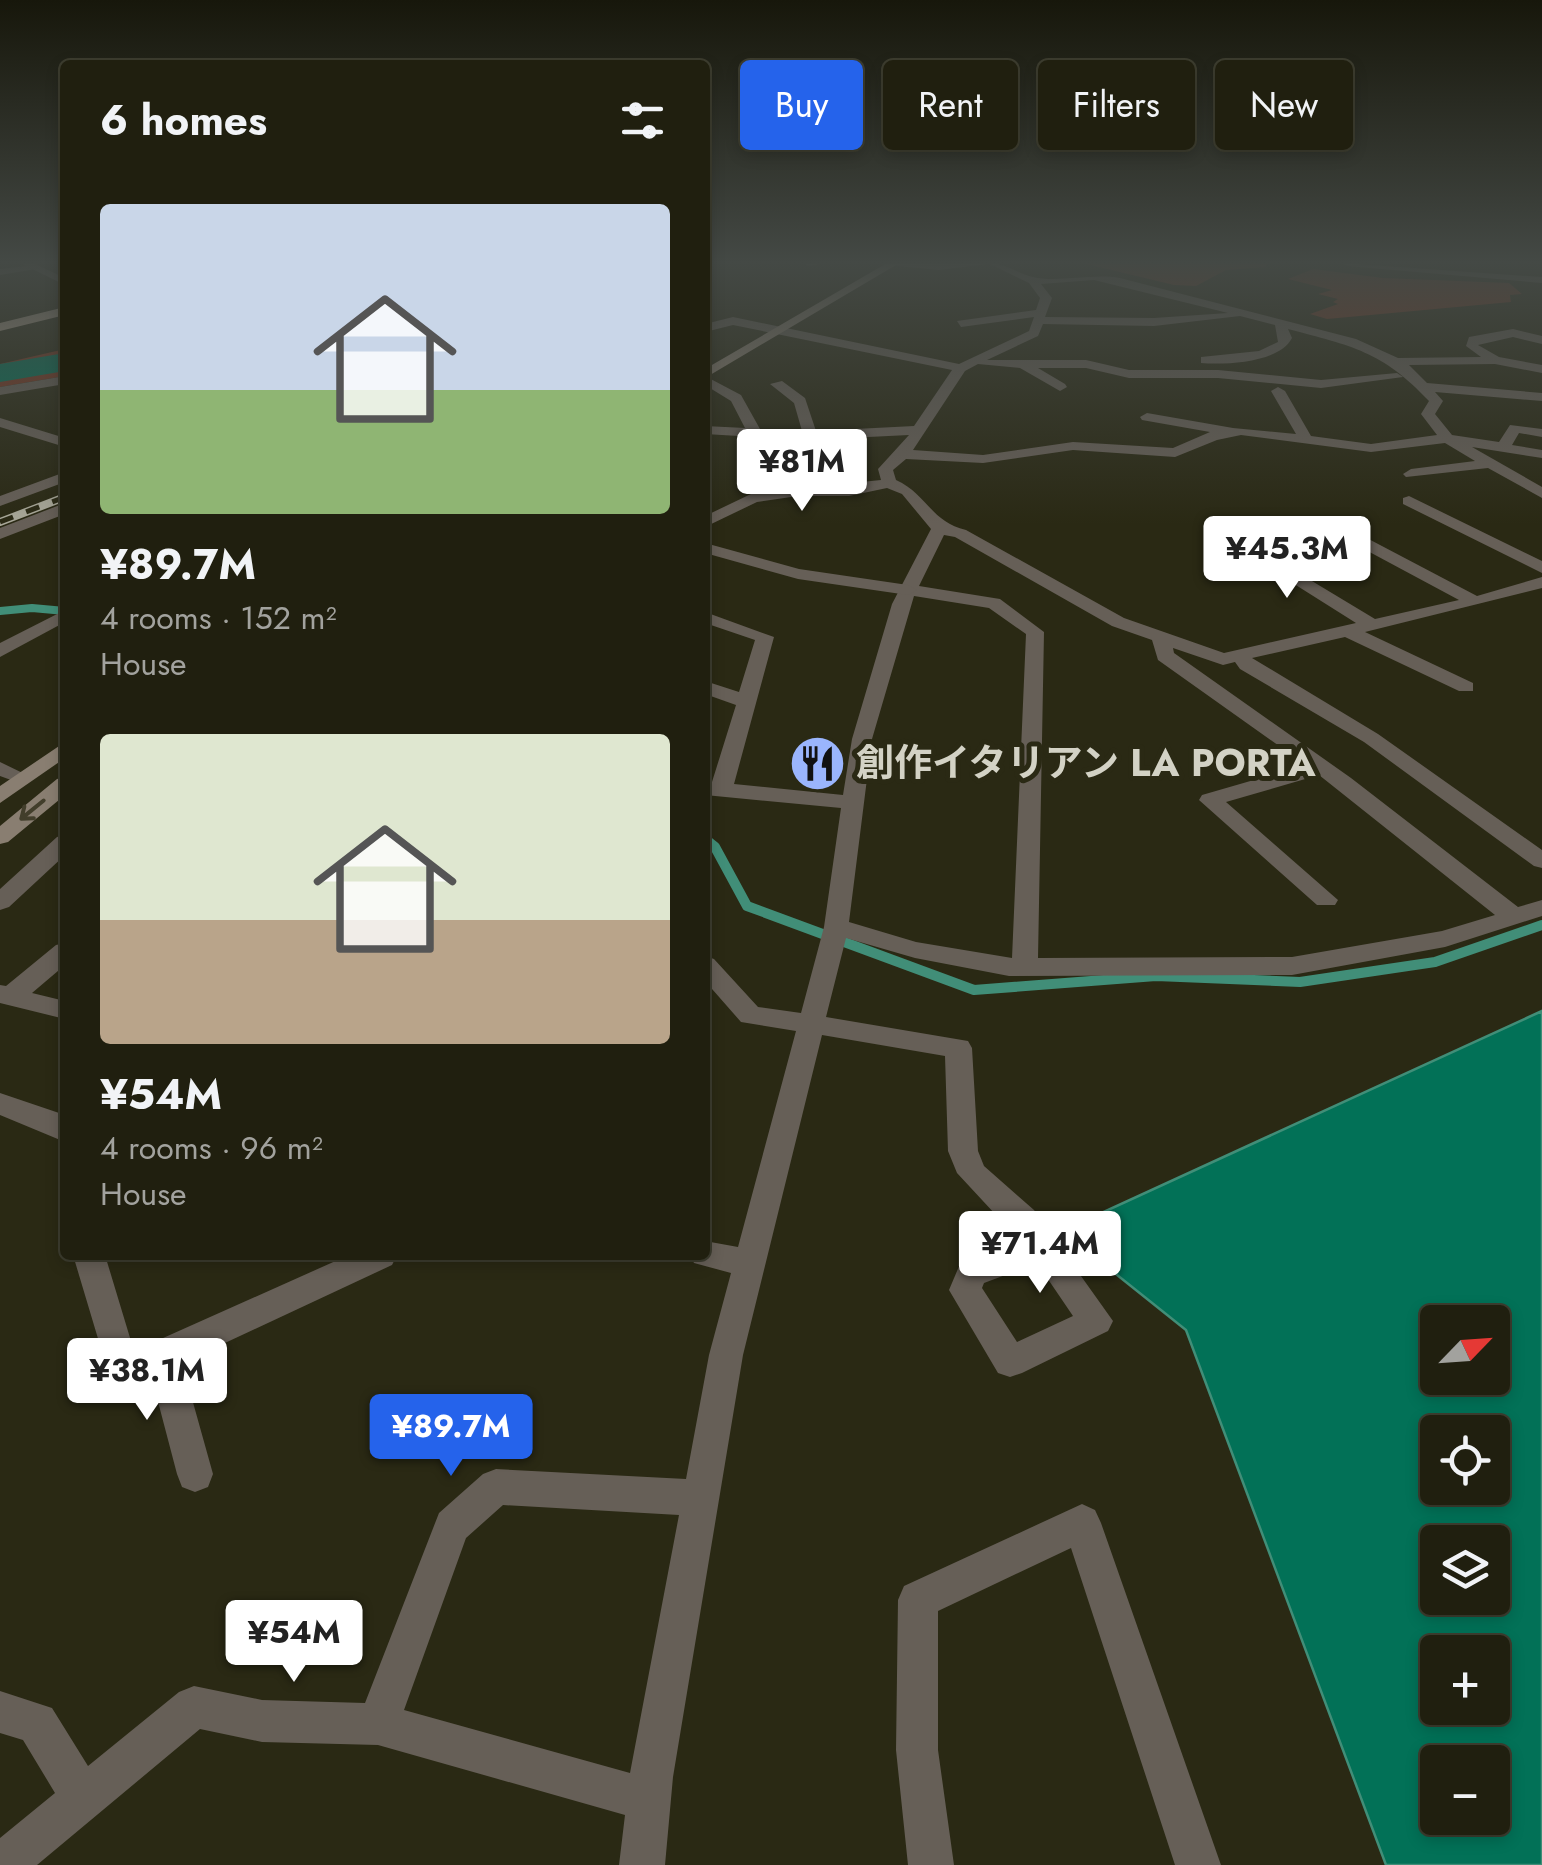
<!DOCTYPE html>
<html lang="en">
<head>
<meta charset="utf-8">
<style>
  body { margin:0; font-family:Jost,"Noto Sans JP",sans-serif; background:#282718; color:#f1f3f6; height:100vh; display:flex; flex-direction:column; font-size:38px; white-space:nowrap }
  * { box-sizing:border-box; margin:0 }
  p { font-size:32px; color:#a2a29e }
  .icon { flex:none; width:55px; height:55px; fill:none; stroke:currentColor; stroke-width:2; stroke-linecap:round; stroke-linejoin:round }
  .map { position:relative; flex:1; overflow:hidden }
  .side { position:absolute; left:60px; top:60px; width:650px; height:1200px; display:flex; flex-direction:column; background:#201f0f; border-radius:10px; box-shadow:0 5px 15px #0003,0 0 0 2px #3d3d2f }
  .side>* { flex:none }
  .top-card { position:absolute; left:740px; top:60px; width:650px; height:90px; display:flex; gap:20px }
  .needle { width:65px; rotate:65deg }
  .controls { position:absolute; left:1420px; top:1305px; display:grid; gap:20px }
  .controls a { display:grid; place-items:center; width:90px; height:90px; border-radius:10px; background:#201f0f; box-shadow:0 5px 15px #0003,0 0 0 2px #3d3d2f; font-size:50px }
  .price { position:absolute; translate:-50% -85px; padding:0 22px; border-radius:10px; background:#fff; color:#222; font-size:32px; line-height:65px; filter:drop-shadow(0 2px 5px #0008) }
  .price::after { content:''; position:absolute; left:50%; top:60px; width:30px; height:22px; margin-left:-15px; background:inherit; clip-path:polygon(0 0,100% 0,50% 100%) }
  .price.on { background:#2563eb; color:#fff }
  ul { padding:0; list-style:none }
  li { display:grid; align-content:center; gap:20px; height:530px; padding:0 40px }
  li span { display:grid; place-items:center; height:310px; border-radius:10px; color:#555 }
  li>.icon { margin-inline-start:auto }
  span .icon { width:180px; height:180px; fill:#fffc; stroke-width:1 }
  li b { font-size:42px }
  h2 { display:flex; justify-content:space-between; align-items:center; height:120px; padding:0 40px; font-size:42px }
  .pill { padding:0 35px; border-radius:10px; background:#201f0f; box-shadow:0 5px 15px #0003,0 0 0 2px #3d3d2f; font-size:35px; line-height:90px }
  .pill.on { background:#2563eb; color:#fff }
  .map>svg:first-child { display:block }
</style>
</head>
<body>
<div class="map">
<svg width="1542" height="1865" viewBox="0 0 1542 1865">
  <rect width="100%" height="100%" fill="#2a2914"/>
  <!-- green -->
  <path fill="#783621" d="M 1082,263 L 1267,263 L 1266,267 L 1226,270 L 1196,286 L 1174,285 Z
    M 1313,269 L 1383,278 L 1509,283 L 1522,294 L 1510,295 L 1511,302 L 1327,319 L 1310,314 L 1338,304 L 1333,302 L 1338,299 L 1318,294 L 1332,290 L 1288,279 Z
    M 65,349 L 65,376 L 0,387 L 0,364 Z"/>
  <!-- water -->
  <path fill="#027157" stroke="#418e78" stroke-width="2.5" fill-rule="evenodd" d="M 1542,1011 L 1542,1865 L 1386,1865 L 1186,1330 L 1062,1231 ZM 1438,1322 L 1492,1322 L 1492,1378 L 1438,1378 ZM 1438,1432 L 1492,1432 L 1492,1488 L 1438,1488 ZM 1438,1542 L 1492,1542 L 1492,1598 L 1438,1598 ZM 1438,1652 L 1492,1652 L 1492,1708 L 1438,1708 ZM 1438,1762 L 1492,1762 L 1492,1818 L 1438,1818 Z"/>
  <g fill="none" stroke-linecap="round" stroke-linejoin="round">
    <!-- stream-far1 -->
    <path stroke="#418e78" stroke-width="8" d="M 0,611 L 32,608 L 65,611"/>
    <!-- stream -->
    <path stroke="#418e78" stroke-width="10" d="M 705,839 L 715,847 L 747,906 L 974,990 L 1156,976 L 1300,982 L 1435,962 L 1542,925"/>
    <!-- river -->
    <path fill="#027157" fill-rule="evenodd" d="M 65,353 L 65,371 L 0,382 L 0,364 Z"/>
    <!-- minor -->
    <path fill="#665f57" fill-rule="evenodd" d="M 803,263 L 827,263 L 808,266 Z
      M 988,263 C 1006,263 1016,273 1033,277 C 1057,283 1092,273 1120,278 L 1356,339 L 1398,358 L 1481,357 L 1466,346 L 1469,337 L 1513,329 L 1542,336 L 1542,344 L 1513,337 L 1478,345 L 1499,357 L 1542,365 L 1542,373 L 1495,364 L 1409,365 L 1427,383 L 1542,393 L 1542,401 L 1435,392 L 1443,401 L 1435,414 L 1452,435 L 1499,442 L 1510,425 L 1542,429 L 1542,437 L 1519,433 L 1512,445 L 1542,450 L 1542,458 L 1472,447 L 1542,487 L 1542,498 L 1488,468 L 1406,477 L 1403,474 L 1411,469 L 1475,461 L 1445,443 L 1371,452 L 1241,435 L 1217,440 L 1175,457 L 1073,450 L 983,463 L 906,459 L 893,470 L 896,480 C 927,494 931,522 966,530 L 1124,618 L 1224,653 L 1356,623 L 1221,538 L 1219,535 L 1227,530 L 1375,619 L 1459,600 L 1349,541 L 1349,535 L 1361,535 L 1477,596 L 1542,577 L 1542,588 L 1365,632 L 1473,683 L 1473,691 L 1459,691 L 1345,637 L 1252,658 L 1378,734 L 1542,850 L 1542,868 L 1534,866 L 1364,742 L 1240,669 L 1235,662 L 1223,665 L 1173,648 L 1174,653 L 1351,778 L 1518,907 L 1542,900 L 1542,916 L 1445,947 L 1292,975 L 1009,976 L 915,958 L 846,938 L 826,1017 L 968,1041 L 972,1048 L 978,1151 L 984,1166 L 1034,1210 L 1113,1321 L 1108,1331 L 1022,1373 L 1010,1377 L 998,1373 L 949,1290 L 960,1264 L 1021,1242 L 957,1173 L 948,1151 L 945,1056 L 822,1035 L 743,1355 L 673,1777 L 665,1865 L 619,1865 L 625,1815 L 378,1745 L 262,1742 L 200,1729 L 37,1865 L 0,1865 L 0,1838 L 55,1793 L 23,1740 L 0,1733 L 0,1691 L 52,1708 L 88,1766 L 179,1692 L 194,1686 L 262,1700 L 365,1703 L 439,1513 L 483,1474 L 496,1469 L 686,1479 L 709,1355 L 731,1273 L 694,1263 L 690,1255 L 705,1255 L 705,1241 L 738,1247 L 796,1031 L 741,1022 L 705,981 L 705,956 L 714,959 L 758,1007 L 801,1013 L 824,927 L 841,808 L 705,795 L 705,781 L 712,782 L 736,705 L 705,694 L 705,681 L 739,692 L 755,640 L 705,623 L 705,612 L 774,637 L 734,784 L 843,795 L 852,739 L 892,604 L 931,529 L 902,494 L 887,488 L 849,496 L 798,496 L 757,502 L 705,527 L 705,516 L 753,493 L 881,480 L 878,469 L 909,435 L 807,440 L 705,434 L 705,426 L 745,428 L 731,401 L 705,385 L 705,376 L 741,395 L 760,429 L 802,431 L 794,403 L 770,384 L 782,381 L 805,398 L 816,431 L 914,426 L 952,370 L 733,325 L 705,332 L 705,324 L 733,317 L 959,364 L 1029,331 L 1034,317 L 961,327 L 957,321 L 1036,310 L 1040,298 L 1029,283 ZM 1094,280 L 1228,313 L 1154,318 L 1045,317 L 1052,298 L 1041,284 ZM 1240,316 L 1275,325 L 1278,342 L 1259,351 L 1201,357 L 1201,363 C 1226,365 1279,363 1292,338 L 1288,329 C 1352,346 1382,351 1429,401 L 1421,414 L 1437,435 L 1371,444 L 1311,436 L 1285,391 L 1278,387 L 1271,391 L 1296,434 L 1233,428 L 1147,413 L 1140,417 L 1142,420 L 1210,432 L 1173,448 L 1073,442 L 983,455 L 913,450 L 965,371 L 978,364 L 1020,368 L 1060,391 L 1067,387 L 1065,384 L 1038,368 L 1086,368 L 1129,378 L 1218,378 L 1321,388 L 1403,377 L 1397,373 L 1321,380 L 1218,370 L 1129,370 L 1086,360 L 987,360 L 1038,336 L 1043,324 L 1154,326 ZM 944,535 L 955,537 L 1112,626 L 1152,640 L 1158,660 L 1306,765 L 1202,795 L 1199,800 L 1317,905 L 1335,905 L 1338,900 L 1226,802 L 1319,775 L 1495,915 L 1442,931 L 1292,957 L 1038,958 L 1044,632 L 1000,599 L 919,586 ZM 914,596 L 989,608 L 1026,634 L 1012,958 L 916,942 L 849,922 L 872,739 ZM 1037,1263 L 1073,1316 L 1017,1342 L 982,1288 L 984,1283 ZM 503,1505 L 679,1515 L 630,1773 L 404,1710 L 466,1538 Z
      M 1342,263 L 1542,277 L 1542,283 L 1347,266 Z
      M 36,265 L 36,269 L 0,275 L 0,269 Z
      M 65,376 L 65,384 L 0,395 L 0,387 Z
      M 0,418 L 65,438 L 65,447 L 0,427 Z
      M 65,472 L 65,482 L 0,506 L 0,496 Z
      M 1409,496 L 1542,561 L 1542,573 L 1403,504 L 1403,498 Z
      M 65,503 L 65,514 L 0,539 L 0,528 Z
      M 65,610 L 65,622 L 0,657 L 0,643 Z
      M 0,762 L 33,778 L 22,784 L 0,776 Z
      M 65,835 L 65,855 L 9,907 L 0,910 L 0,889 L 57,837 Z
      M 65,943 L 65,965 L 32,993 L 65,1001 L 65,1019 L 0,1003 L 0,985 L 6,986 L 56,945 Z
      M 0,1093 L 65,1115 L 65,1142 L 0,1115 Z
      M 73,1255 L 105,1255 L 134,1351 L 349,1255 L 397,1255 L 392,1265 L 182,1363 L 213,1474 L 208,1487 L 195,1492 L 182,1487 L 177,1474 L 151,1375 L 123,1387 L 111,1382 Z
      M 1082,1504 L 1095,1510 L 1101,1523 L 1221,1865 L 1175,1865 L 1071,1548 L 938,1611 L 938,1750 L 954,1865 L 908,1865 L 896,1750 L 898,1600 L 904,1586 Z"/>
    <!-- tertiary -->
    <path fill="#665f57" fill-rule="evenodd" d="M 20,263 L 33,263 L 65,278 L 65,285 Z
      M 867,263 L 996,263 L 939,270 Z
      M 705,543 L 799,569 L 908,585 L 917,590 L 908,595 L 798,579 L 705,553 Z"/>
    <!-- secondary -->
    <path fill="#897e71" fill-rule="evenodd" d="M 887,263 L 896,265 L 705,378 L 705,369 Z
      M 65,742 L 65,758 L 0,803 L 0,786 Z
      M 65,777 L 65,795 L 8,842 L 0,844 L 0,826 L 57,779 Z"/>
    <!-- trunk -->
    <path fill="#b0a08e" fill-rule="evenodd" d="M 65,307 L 65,315 L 0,331 L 0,323 Z"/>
    <defs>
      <path id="rail" d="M 0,522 L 65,497"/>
    </defs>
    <!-- rail casing -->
    <use href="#rail" stroke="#a8a798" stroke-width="8"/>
    <!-- rail -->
    <use href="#rail" stroke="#2a2914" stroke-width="5" stroke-dasharray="14" stroke-linecap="butt"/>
  </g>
  <!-- one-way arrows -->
  <defs><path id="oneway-shaft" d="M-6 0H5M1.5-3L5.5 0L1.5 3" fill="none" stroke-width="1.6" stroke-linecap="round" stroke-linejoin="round" transform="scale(2.5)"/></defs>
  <use stroke="#423e2b" href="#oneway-shaft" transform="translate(32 810) rotate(141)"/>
  <!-- sky -->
  <linearGradient id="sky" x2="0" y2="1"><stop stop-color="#17170b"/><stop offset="0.5" stop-color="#444945"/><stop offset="1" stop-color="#444945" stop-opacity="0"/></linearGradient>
  <rect width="1542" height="524" fill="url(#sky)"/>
  <!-- icons -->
  <defs>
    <symbol id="restaurant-disc" viewBox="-11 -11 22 22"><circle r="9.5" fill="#9ab5fd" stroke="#2a2914"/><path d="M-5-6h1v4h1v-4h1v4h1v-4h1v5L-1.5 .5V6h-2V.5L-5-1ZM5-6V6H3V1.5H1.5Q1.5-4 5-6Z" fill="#111"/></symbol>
  </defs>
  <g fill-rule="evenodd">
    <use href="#restaurant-disc" x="786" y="732" width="63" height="63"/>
  </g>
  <g text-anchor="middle" stroke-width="10" stroke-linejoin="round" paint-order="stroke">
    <!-- poi labels -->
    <g font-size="38" font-weight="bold" fill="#d3d2c5" stroke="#2a2914" text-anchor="start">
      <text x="856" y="776">創作イタリアン LA PORTA</text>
    </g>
  </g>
</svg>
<div class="controls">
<a><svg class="needle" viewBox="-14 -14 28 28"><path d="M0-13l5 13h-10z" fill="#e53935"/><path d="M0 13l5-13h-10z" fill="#a2a29e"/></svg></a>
<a><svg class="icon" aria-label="locate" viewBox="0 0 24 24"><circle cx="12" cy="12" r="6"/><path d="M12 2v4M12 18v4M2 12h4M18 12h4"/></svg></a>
<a><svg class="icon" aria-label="layers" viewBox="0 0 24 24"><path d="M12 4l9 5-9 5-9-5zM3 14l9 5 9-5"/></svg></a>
<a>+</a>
<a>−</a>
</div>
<b class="price" style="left:802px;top:514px">¥81M</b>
<b class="price" style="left:1287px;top:601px">¥45.3M</b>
<b class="price" style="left:1040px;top:1296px">¥71.4M</b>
<b class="price" style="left:147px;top:1423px">¥38.1M</b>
<b class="price on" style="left:451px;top:1479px">¥89.7M</b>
<b class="price" style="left:294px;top:1685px">¥54M</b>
<div class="top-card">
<a class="pill on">Buy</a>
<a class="pill">Rent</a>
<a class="pill">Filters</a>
<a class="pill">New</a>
</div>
<section class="side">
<h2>6 homes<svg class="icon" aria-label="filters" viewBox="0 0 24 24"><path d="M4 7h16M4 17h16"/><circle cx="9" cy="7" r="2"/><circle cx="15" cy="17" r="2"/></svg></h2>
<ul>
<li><span style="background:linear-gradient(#c9d6e8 60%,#8fb573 0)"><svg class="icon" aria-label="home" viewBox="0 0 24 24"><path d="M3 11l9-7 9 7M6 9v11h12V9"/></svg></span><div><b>¥89.7M</b><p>4 rooms · 152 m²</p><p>House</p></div></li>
<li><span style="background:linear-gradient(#dfe7d0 60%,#b9a48a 0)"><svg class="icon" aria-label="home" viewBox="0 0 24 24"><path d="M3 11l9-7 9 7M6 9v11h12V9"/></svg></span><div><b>¥54M</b><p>4 rooms · 96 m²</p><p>House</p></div></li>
</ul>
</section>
</div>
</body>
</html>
